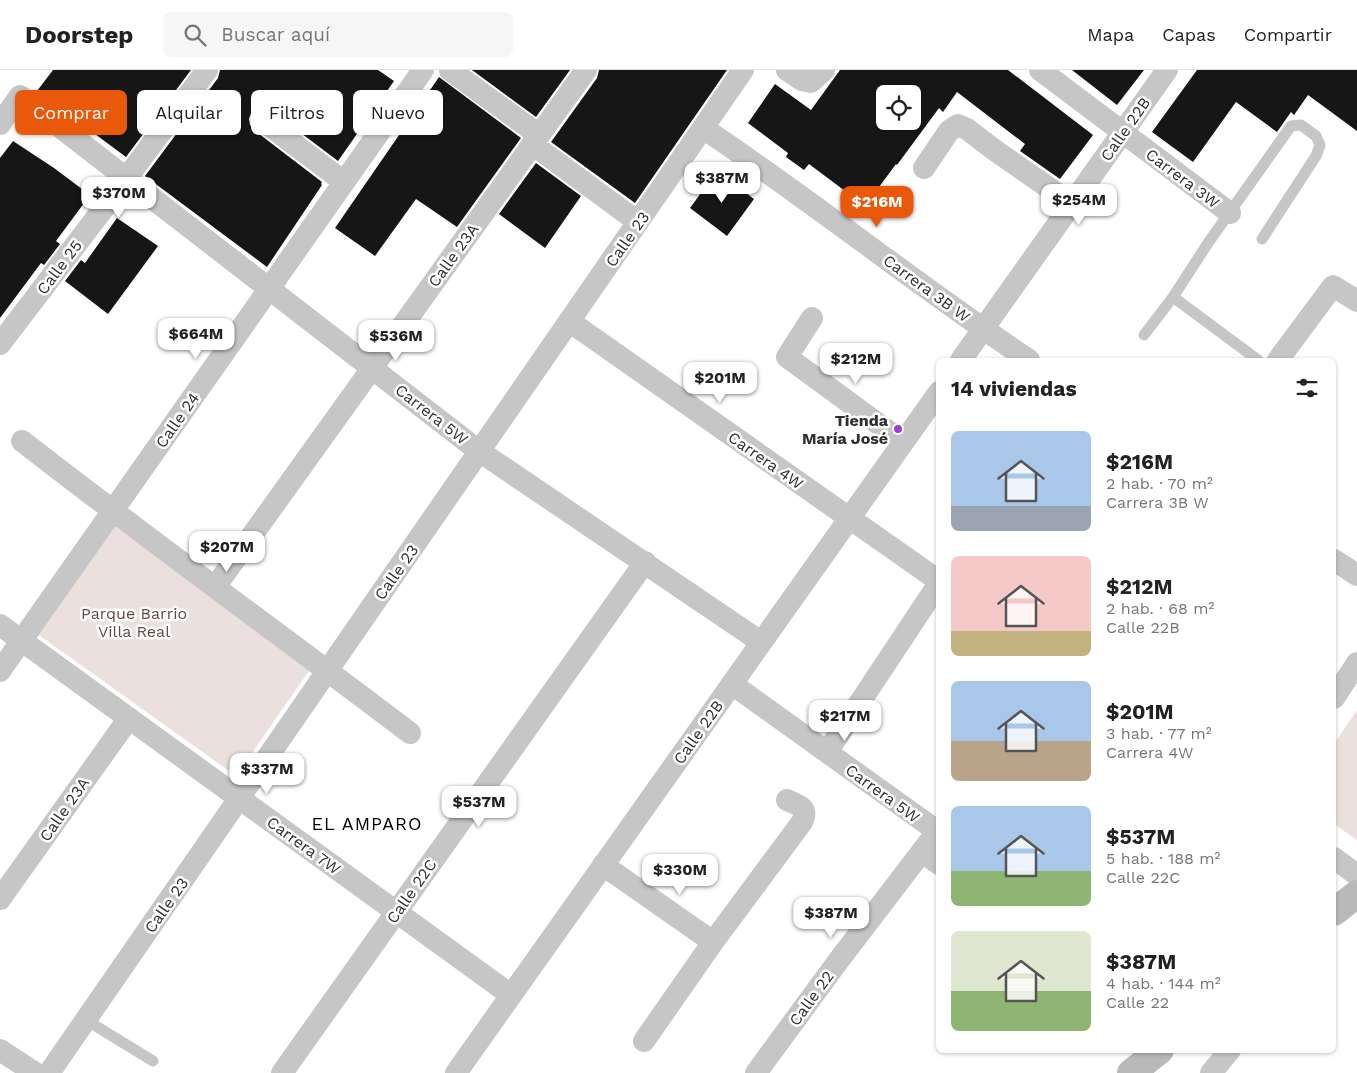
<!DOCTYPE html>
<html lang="es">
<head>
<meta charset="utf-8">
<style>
  body { margin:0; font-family:"Work Sans",sans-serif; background:#f6f6f6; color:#222; height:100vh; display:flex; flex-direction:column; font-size:19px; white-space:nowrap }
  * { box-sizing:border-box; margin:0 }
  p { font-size:16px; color:#767676 }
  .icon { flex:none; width:28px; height:28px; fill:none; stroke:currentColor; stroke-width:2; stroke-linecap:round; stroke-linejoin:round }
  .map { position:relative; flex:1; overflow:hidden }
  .sheet { position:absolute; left:936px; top:288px; width:400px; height:695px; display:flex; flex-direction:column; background:#fff; border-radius:8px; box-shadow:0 1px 4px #0004 }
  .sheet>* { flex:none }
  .guide { position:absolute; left:15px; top:20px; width:475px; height:45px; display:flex; gap:10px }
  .controls { position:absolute; left:876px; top:15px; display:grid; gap:10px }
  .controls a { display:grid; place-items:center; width:45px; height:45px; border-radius:8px; background:#fff; box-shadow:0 1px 4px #0004; font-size:25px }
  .price { position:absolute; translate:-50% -42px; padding:0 11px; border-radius:10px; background:#fff; color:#222; font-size:16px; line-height:32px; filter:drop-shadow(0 1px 2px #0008) }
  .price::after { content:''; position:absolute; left:50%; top:30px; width:15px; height:11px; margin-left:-8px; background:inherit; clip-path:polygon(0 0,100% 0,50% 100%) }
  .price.active { background:#ea580c; color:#fff }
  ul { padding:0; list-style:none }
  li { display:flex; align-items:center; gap:15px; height:125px; padding:0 15px }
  li span { display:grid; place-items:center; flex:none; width:140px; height:100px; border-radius:8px; color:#555 }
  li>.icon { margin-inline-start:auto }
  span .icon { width:60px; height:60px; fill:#fffc; stroke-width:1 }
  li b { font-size:21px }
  h2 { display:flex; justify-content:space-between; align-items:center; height:60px; padding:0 15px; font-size:21px }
  .chip { padding:0 18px; border-radius:8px; background:#fff; box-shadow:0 1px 4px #0004; font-size:18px; line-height:45px }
  .chip.active { background:#ea580c; color:#fff }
  header { display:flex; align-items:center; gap:30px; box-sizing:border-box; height:70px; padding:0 25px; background:#fff; border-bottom:1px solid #e0e0e0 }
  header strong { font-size:24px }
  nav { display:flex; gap:28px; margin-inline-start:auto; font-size:18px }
  .search { width:350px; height:45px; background:#f6f6f6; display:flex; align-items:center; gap:12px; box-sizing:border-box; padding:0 18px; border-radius:8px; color:#767676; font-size:19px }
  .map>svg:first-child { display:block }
</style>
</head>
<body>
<header>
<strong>Doorstep</strong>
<div class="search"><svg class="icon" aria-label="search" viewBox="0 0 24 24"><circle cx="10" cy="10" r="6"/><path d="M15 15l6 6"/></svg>Buscar aquí</div>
<nav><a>Mapa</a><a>Capas</a><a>Compartir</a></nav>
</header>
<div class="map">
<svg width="1357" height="1003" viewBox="0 0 1357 1003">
  <rect width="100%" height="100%" fill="#fff"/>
  <!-- green -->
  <path fill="#ebe0dd" d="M 113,455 L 311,598 L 236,706 L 36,563 Z
    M 1357,640 L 1357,770 L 1334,754 L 1334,674 Z"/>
  <!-- building -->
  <path fill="#161616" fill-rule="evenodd" d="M 53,0 L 191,0 L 126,87 L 37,21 Z
    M 220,0 L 378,0 L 394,11 L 338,91 L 269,39 L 263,37 L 257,38 L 251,43 L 249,49 L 250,55 L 254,60 L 322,112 L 321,114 L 322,115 L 267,197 L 145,106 L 218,8 Z
    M 472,0 L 570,0 L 536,47 Z
    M 599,0 L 727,0 L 635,133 L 551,72 L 597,8 Z
    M 840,0 L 1008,0 L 1093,65 L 1060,109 L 1020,81 L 1025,74 L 957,22 L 943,42 L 939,38 L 897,95 L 896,94 L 865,136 L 809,94 L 804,100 L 786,87 L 788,83 L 748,53 L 775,14 L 811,40 ZM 885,24 L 912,24 L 912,51 L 885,51 Z
    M 1072,0 L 1144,0 L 1117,35 Z
    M 1197,0 L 1357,0 L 1357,61 L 1308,25 L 1294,45 L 1291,42 L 1277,62 L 1236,32 L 1193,92 L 1152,62 Z
    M 439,7 L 521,68 L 457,157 L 416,129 L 375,186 L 335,158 Z
    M 13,71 L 54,98 L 90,125 L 56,171 L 60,174 L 44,195 L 41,193 L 0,248 L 0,88 Z
    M 536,93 L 581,126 L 545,178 L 499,144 Z
    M 717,101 L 754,129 L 727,166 L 690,138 Z
    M 117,148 L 158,176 L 108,244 L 65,211 L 81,190 L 85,193 Z"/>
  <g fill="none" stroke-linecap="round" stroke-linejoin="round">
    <!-- service -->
    <path stroke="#c6c6c6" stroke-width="11" d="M 1173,227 L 1258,290
      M 1144,265 L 1173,227 L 1208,173 L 1291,56 L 1301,55 L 1316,66 L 1320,75 L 1316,86 L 1262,169
      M 86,950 L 153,991"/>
    <!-- minor -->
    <path stroke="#c6c6c6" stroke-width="22" d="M 450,0 L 539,65
      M 787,0 L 802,10 L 811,12 L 824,0
      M 1040,0 L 1230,143
      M 262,50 L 344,112
      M 0,54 L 20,26 L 479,381 L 761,572
      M 703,58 C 814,132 918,216 1029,290
      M 532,74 L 638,152
      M 924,98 L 949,61 L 958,55 L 967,59 L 993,79 L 1072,134
      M 812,248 L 787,287 L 903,372
      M 569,251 L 939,511
      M 0,274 L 126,109 L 207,0
      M 961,290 L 1167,0
      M 1278,290 L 1333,216 L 1357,231
      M 22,371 C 150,471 281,565 410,663
      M 1334,490 L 1357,505
      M 215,517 L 586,0
      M 0,555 L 511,925
      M 0,601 L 423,0
      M 732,614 L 937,761
      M 1334,628 L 1357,593
      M 827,682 L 939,513
      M 922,782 L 939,794
      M 1334,788 L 1357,805
      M 603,795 L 713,872
      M 0,829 L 129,648
      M 644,971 L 713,872 L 802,752 C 809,737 799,736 787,730
      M 0,980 L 35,1003
      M 49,1003 L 743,0
      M 282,1003 L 645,492
      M 456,1003 L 939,322
      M 756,1003 L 839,890 L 939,759
      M 1211,1003 L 1230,980"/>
    <!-- secondary -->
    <path stroke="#b9b9b9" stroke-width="28" d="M 1334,842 L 1357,824
      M 1131,1003 L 1160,980"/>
  </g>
  <!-- markers -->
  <circle fill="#a03cda" stroke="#fff" stroke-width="2" cx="898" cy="359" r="5"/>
  <g text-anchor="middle" stroke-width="5" stroke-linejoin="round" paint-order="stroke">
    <!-- street labels -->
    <g font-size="16" fill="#2f2f2f" stroke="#fff">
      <text transform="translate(1125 59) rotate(-55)" y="6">Calle 22B</text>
      <text transform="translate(1183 108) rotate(37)" y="6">Carrera 3W</text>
      <text transform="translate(627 169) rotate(-55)" y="6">Calle 23</text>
      <text transform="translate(453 185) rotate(-54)" y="6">Calle 23A</text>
      <text transform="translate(59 197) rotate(-53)" y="6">Calle 25</text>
      <text transform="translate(927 218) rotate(36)" y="6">Carrera 3B W</text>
      <text transform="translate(432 344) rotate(38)" y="6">Carrera 5W</text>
      <text transform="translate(177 350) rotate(-55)" y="6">Calle 24</text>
      <text transform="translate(766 390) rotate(35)" y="6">Carrera 4W</text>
      <text transform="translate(396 502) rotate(-55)" y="6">Calle 23</text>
      <text transform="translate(698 662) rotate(-55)" y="6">Calle 22B</text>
      <text transform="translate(883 723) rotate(36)" y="6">Carrera 5W</text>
      <text transform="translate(64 739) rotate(-55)" y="6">Calle 23A</text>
      <text transform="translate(304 775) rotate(36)" y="6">Carrera 7W</text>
      <text transform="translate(411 821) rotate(-55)" y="6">Calle 22C</text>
      <text transform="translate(166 835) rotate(-55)" y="6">Calle 23</text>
      <text transform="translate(811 928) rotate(-54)" y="6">Calle 22</text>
    </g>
    <!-- poi labels -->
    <g font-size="16" font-weight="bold" fill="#2f2f2f" stroke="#fff" text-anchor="end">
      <text x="888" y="356">Tienda<tspan x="888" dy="18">María José</tspan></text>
    </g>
    <!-- park labels -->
    <g font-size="16" fill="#68483f" stroke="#fff">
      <text x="134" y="549">Parque Barrio<tspan x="134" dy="18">Villa Real</tspan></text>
    </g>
    <!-- neighbourhood labels -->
    <g font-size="18" letter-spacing="1" fill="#000" stroke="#fff">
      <text x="367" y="760">EL AMPARO</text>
    </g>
  </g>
</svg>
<div class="controls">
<a><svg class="icon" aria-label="locate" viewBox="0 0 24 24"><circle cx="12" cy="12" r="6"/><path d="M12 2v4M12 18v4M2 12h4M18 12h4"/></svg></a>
</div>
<b class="price" style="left:722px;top:134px">$387M</b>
<b class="price" style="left:119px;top:149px">$370M</b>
<b class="price" style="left:1079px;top:156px">$254M</b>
<b class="price active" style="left:877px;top:158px">$216M</b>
<b class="price" style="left:196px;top:290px">$664M</b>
<b class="price" style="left:396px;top:292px">$536M</b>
<b class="price" style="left:856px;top:315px">$212M</b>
<b class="price" style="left:720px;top:334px">$201M</b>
<b class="price" style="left:227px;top:503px">$207M</b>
<b class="price" style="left:845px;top:672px">$217M</b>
<b class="price" style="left:267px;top:725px">$337M</b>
<b class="price" style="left:479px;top:758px">$537M</b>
<b class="price" style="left:680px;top:826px">$330M</b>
<b class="price" style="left:831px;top:869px">$387M</b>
<div class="guide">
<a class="chip active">Comprar</a>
<a class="chip">Alquilar</a>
<a class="chip">Filtros</a>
<a class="chip">Nuevo</a>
</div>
<section class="sheet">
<h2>14 viviendas<svg class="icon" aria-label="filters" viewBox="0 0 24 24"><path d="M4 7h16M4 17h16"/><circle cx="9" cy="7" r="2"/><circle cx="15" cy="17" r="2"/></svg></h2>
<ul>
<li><span style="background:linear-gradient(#a9c7e8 75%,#9aa5b1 0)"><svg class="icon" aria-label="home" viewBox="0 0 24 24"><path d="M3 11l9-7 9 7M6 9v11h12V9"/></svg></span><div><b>$216M</b><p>2 hab. · 70 m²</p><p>Carrera 3B W</p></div></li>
<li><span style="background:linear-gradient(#f6c9c9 75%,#c2b280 0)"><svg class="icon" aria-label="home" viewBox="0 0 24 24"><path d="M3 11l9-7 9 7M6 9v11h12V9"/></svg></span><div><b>$212M</b><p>2 hab. · 68 m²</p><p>Calle 22B</p></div></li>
<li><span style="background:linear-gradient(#a9c7e8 60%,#b9a48a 0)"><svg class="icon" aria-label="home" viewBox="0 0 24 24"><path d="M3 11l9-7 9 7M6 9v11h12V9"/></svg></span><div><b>$201M</b><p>3 hab. · 77 m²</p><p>Carrera 4W</p></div></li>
<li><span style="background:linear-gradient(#a9c7e8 65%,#8fb573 0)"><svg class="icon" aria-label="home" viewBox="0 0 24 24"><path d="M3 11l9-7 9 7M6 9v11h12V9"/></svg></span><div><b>$537M</b><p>5 hab. · 188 m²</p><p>Calle 22C</p></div></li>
<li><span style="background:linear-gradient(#dfe7d0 60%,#8fb573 0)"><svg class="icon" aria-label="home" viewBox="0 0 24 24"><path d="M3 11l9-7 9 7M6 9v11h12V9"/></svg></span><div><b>$387M</b><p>4 hab. · 144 m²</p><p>Calle 22</p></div></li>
</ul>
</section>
</div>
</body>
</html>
